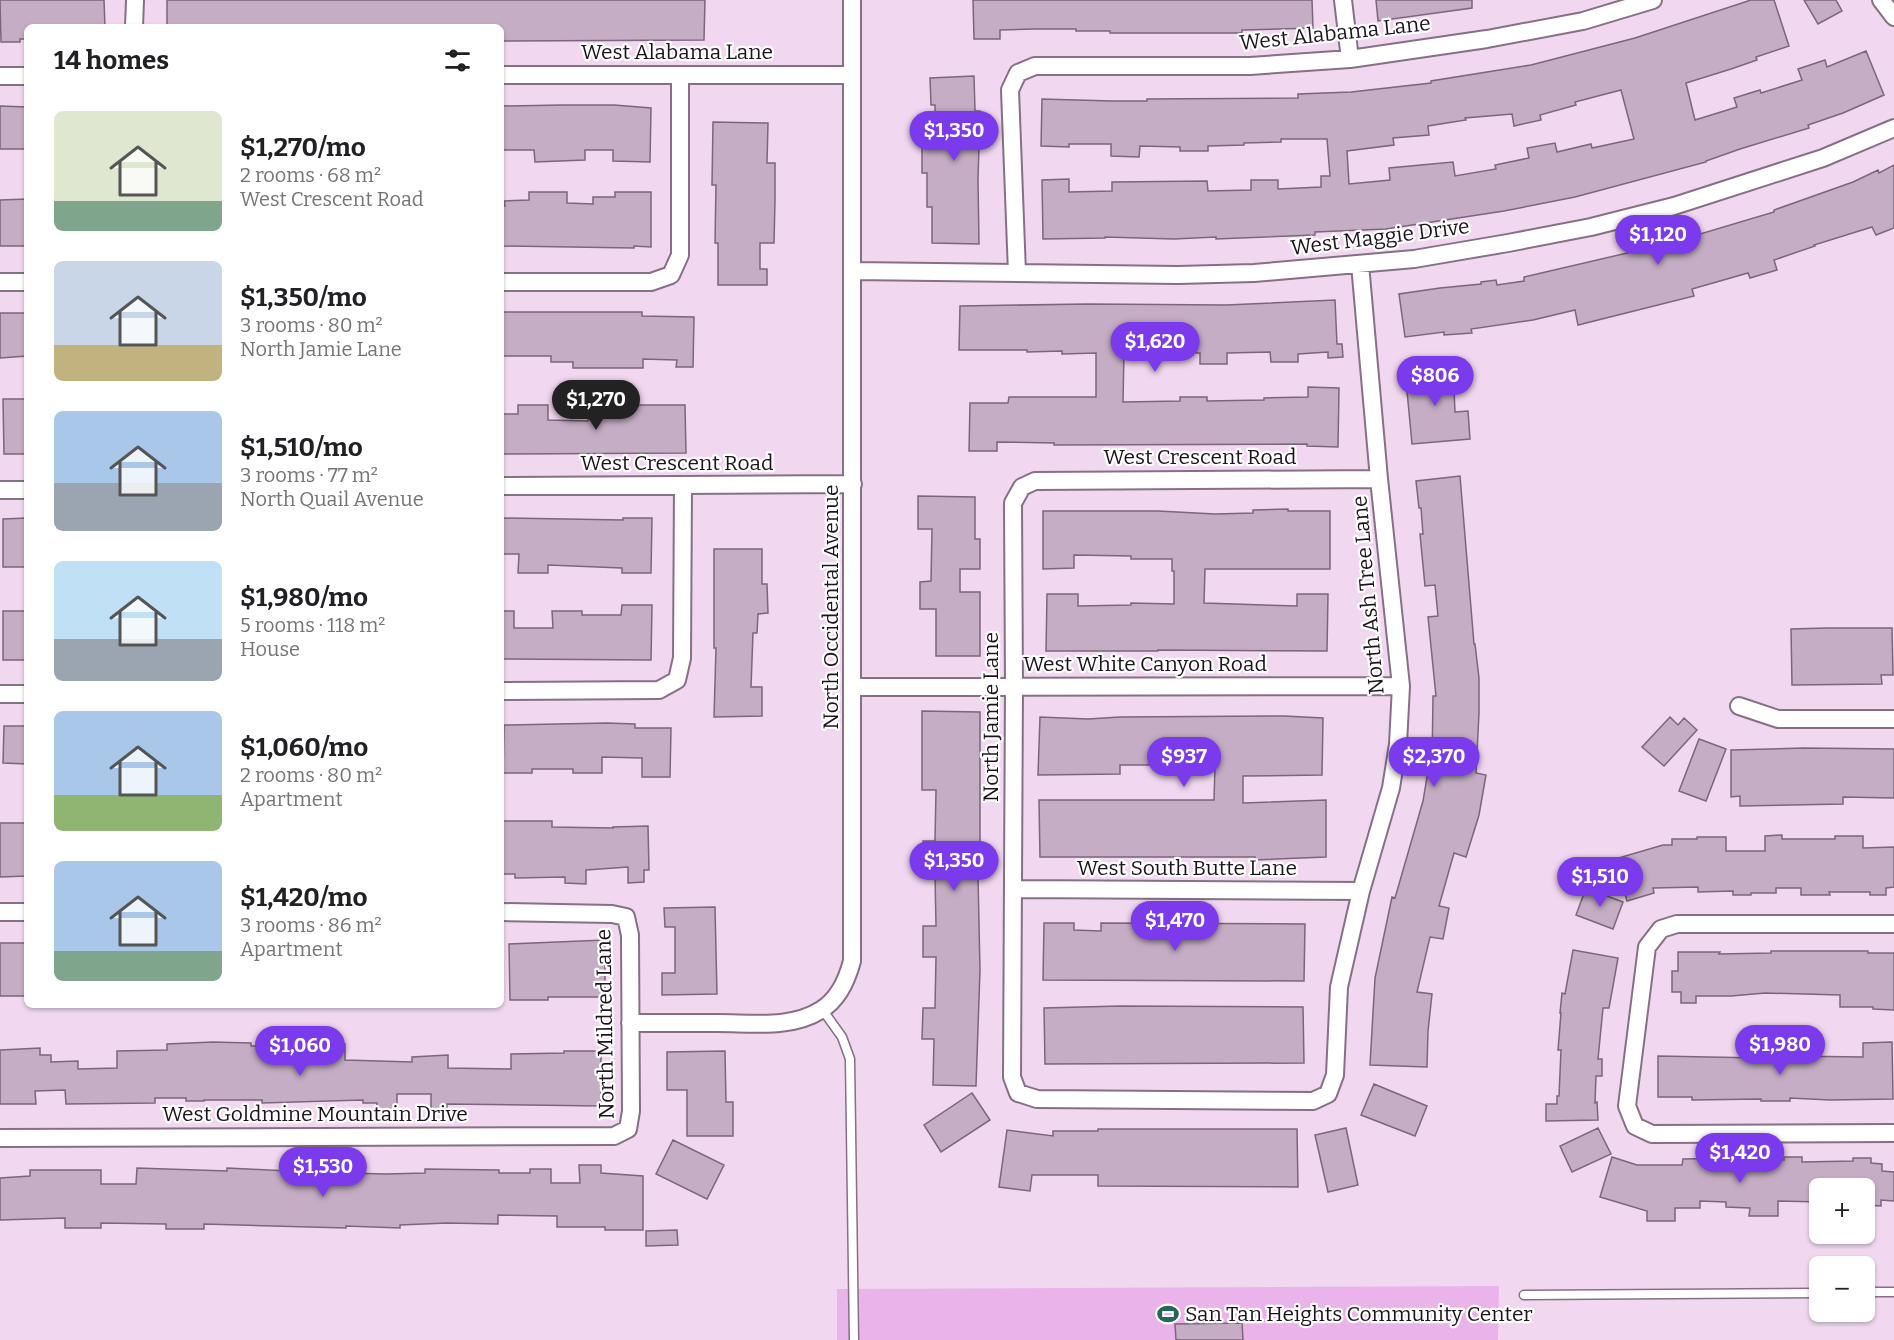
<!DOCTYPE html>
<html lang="en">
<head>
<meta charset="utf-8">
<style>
  body { margin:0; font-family:Bitter,serif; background:#f6f6f6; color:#202124; height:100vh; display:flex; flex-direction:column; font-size:22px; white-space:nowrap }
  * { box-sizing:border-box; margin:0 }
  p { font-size:20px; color:#757577 }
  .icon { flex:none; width:33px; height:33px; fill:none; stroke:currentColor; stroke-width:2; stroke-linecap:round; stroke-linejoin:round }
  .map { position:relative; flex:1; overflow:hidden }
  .side { position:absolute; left:24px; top:24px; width:480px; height:984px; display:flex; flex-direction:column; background:#fff; border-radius:9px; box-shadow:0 2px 4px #0004 }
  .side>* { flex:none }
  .fabs { position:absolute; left:1809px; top:1178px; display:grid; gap:12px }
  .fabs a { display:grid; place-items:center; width:66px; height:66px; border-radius:9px; background:#fff; box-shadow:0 2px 4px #0004; font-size:30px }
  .price { position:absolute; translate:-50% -51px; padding:0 14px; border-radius:21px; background:#7c3aed; color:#fff; font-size:20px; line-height:39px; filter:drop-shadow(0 2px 3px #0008) }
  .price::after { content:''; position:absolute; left:50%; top:36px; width:18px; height:14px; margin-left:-9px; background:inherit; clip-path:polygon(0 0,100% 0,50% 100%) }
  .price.on { background:#222; color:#fff }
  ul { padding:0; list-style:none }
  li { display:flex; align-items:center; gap:18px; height:150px; padding:0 30px }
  li span { display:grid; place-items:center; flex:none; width:168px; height:120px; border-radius:9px; color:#555 }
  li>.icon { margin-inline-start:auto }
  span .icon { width:72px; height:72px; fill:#fffc; stroke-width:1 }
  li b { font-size:26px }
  h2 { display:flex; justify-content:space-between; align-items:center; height:72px; padding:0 30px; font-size:26px }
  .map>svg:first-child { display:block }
</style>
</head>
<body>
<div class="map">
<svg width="1894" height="1340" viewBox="0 0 1894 1340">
  <rect width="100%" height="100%" fill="#f1d8f0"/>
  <!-- green -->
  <path fill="#eab4ea" d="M 1499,1286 L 1498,1340 L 837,1340 L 837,1289 Z"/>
  <!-- building -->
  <path fill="#c5aec5" stroke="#7b667b" stroke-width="1.5" fill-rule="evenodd" d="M 0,0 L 104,0 L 105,27 L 27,27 L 27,39 L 20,39 L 20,42 L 1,42 Z
    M 167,0 L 705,0 L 704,40 L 501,41 L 501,27 L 167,27 Z
    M 973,0 L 1312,0 L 1313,28 L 1242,30 L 1242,33 L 1110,33 L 1110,31 L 1076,31 L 1076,29 L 1034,29 L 1000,30 L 1000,39 L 974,39 Z
    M 1376,0 L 1472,0 L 1472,8 L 1378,21 Z
    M 1751,0 L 1774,0 L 1789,46 L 1756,57 L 1757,60 L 1731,69 L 1686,83 L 1695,120 L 1737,107 L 1734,98 L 1760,90 L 1761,93 L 1802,80 L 1798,69 L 1825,60 L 1827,67 L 1866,51 L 1884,95 L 1843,113 L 1808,125 L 1809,128 L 1740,149 L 1706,161 L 1706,162 L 1575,197 L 1504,211 L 1386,229 L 1315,232 L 1315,235 L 1216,239 L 1216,237 L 1174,239 L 1105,237 L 1105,238 L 1043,239 L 1042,180 L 1069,179 L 1069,192 L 1112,191 L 1112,182 L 1207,181 L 1208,191 L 1251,190 L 1251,180 L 1278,180 L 1278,189 L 1321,187 L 1321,176 L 1330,176 L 1327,139 L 1281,139 L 1281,142 L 1244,143 L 1244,145 L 1208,146 L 1208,151 L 1180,151 L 1180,147 L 1140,146 L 1139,157 L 1111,156 L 1111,144 L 1069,144 L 1069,147 L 1041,146 L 1042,99 L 1112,101 L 1147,101 L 1147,99 L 1298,98 L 1298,94 L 1351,92 L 1431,83 L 1431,81 L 1531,65 L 1635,38 ZM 1621,90 L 1634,139 L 1592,148 L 1591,144 L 1557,152 L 1555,143 L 1527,148 L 1529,158 L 1495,165 L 1496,169 L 1455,176 L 1453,162 L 1389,168 L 1390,180 L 1349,184 L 1347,151 L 1394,145 L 1393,138 L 1429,135 L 1428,126 L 1466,120 L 1465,118 L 1512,114 L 1514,126 L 1541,120 L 1540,115 L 1576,105 L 1575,102 Z
    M 1804,0 L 1836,0 L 1842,11 L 1818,24 Z
    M 974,76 L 975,111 L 980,111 L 978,180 L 979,244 L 932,243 L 932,207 L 927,207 L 927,173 L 922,173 L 922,145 L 936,146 L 935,105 L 931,105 L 930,78 Z
    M 562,105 L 614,105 L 651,108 L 650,162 L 613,161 L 613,150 L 585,150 L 585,160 L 535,162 L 534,150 L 501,150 L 501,106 Z
    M 0,106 L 27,107 L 27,149 L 0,149 Z
    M 713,122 L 768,123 L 767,163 L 775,163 L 775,200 L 774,243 L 760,243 L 760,269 L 767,269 L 767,285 L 718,285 L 718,243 L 715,243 L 716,185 L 712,185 Z
    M 1894,165 L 1894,228 L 1876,235 L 1872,227 L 1814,245 L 1815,246 L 1774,260 L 1777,270 L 1750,278 L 1748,273 L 1692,289 L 1694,296 L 1578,325 L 1575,310 L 1533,320 L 1471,329 L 1472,333 L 1444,335 L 1444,332 L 1405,337 L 1399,294 L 1440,288 L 1481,284 L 1481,282 L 1496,280 L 1497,285 L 1524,281 L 1524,277 L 1653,247 L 1652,246 L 1680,240 L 1774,212 L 1774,210 L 1853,182 L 1878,170 L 1879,173 Z
    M 529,192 L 567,192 L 567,203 L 593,204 L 593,197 L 615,197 L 615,192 L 651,192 L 651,247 L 634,246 L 634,248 L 501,246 L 501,206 L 505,206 L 504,201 L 529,200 Z
    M 27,199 L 27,246 L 0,246 L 0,200 Z
    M 1335,300 L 1337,344 L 1342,344 L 1343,357 L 1328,358 L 1328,352 L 1298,354 L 1298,362 L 1271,362 L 1270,352 L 1227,353 L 1227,364 L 1200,364 L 1200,353 L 1124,352 L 1123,402 L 1180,401 L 1180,397 L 1207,397 L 1207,401 L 1264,400 L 1264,398 L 1308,397 L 1308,387 L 1339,388 L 1338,447 L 1307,446 L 1307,444 L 1054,445 L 1054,443 L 997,442 L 997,451 L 969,451 L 970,403 L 1008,403 L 1009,397 L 1096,397 L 1096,353 L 1062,354 L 1062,351 L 1027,352 L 1027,350 L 959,350 L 960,306 L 1088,304 L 1226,305 Z
    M 501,312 L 642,312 L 642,316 L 694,317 L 693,367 L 676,367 L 677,360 L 643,359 L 643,368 L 573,368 L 573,362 L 551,362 L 551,356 L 501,356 Z
    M 0,313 L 27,313 L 27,356 L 0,358 Z
    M 1453,367 L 1455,412 L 1468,411 L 1470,439 L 1412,444 L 1405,370 Z
    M 3,399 L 27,399 L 27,454 L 4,454 Z
    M 518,405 L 548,405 L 548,420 L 588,421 L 588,409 L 622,409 L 622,405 L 685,405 L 686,453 L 501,454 L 501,414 L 518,414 Z
    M 1460,476 L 1474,644 L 1475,644 L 1479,678 L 1479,713 L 1476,773 L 1486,775 L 1479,815 L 1466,857 L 1454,853 L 1439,906 L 1449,908 L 1443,939 L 1430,937 L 1417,992 L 1432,994 L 1428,1031 L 1427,1067 L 1370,1065 L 1375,978 L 1392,897 L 1395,898 L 1423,801 L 1429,765 L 1432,766 L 1433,696 L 1436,696 L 1428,617 L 1438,616 L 1435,585 L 1425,586 L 1420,534 L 1423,534 L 1421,508 L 1419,508 L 1416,481 Z
    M 918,496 L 975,497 L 975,539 L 980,539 L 980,569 L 960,569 L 960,592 L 980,592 L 980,656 L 936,656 L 936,609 L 920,609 L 920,582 L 931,581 L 932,529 L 918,529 Z
    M 1288,509 L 1288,511 L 1330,511 L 1330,569 L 1205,569 L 1204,603 L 1297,606 L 1297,594 L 1328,594 L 1327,651 L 1158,650 L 1158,651 L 1046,651 L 1047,594 L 1078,594 L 1078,606 L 1131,605 L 1131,603 L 1174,604 L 1174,571 L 1172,571 L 1172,559 L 1131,559 L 1131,556 L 1074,555 L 1074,568 L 1043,569 L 1043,511 L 1158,511 L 1215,514 L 1253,513 L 1253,510 Z
    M 27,518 L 27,567 L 3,567 L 3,519 Z
    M 501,518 L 623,520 L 623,518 L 652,518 L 651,573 L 622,573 L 622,568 L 548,565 L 548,573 L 518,573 L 519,554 L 501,554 Z
    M 714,549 L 762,549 L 762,584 L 767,584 L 768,613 L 758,614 L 757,633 L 753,633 L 751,687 L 762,687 L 762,716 L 714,717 L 716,648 L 714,648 Z
    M 622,605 L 652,605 L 651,660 L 501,659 L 501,611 L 514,611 L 514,628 L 553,628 L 552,611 L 582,611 L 582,615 L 621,615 Z
    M 3,611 L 27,611 L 27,660 L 3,660 Z
    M 1826,628 L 1892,628 L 1893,675 L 1881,675 L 1882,684 L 1792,685 L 1791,629 Z
    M 922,711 L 980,712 L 980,877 L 978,877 L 980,970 L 976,1086 L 933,1085 L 934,1039 L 922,1039 L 923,1008 L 935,1008 L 936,957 L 923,957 L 923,926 L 936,926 L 935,876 L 923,876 L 923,841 L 935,841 L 936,790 L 922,790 Z
    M 1284,716 L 1323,718 L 1322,775 L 1243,776 L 1243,803 L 1326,800 L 1326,857 L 1255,860 L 1255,857 L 1040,857 L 1039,800 L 1214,800 L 1215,765 L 1120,765 L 1120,774 L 1038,775 L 1040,717 L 1088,719 L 1120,717 Z
    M 1670,717 L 1678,725 L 1684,718 L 1697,730 L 1664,766 L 1642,747 Z
    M 607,723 L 635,724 L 635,728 L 671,728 L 670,777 L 642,777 L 642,758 L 602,757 L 602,773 L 573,773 L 573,769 L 532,769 L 532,773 L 503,773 L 504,725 Z
    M 4,726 L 27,726 L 27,764 L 3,763 Z
    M 1699,739 L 1726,749 L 1706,801 L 1679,791 Z
    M 1804,748 L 1894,749 L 1894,798 L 1843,797 L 1843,804 L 1740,806 L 1740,796 L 1731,797 L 1731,750 Z
    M 501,821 L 552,821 L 552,827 L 613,828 L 613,827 L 648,826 L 649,870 L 644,870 L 644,882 L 628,883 L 628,867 L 586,870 L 586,884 L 565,883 L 565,877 L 515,878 L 515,874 L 501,874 Z
    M 0,823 L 27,823 L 27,876 L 0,877 Z
    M 1782,835 L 1782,839 L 1835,839 L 1835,836 L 1863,836 L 1863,848 L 1894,847 L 1894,887 L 1886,888 L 1886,895 L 1870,895 L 1870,892 L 1829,892 L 1830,895 L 1801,895 L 1801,888 L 1776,888 L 1776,893 L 1751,893 L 1751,895 L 1733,895 L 1733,891 L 1698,892 L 1698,887 L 1653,888 L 1654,893 L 1627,901 L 1615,859 L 1663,845 L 1672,845 L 1672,839 L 1697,839 L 1697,837 L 1726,837 L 1726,851 L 1765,851 L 1765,836 Z
    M 1586,888 L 1623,902 L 1613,929 L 1576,915 Z
    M 715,907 L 717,994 L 662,995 L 662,973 L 675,973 L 675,927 L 665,927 L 664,908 Z
    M 1044,923 L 1074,923 L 1074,930 L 1101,931 L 1101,923 L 1305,924 L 1304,981 L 1043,980 Z
    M 605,940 L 605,997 L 548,997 L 548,1000 L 510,1000 L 509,944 Z
    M 0,943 L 27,943 L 27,996 L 0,996 Z
    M 1573,950 L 1618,958 L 1609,1008 L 1603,1008 L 1598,1059 L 1602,1059 L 1602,1076 L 1596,1076 L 1595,1103 L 1597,1102 L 1598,1120 L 1546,1121 L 1546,1104 L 1557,1104 L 1557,1096 L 1559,1096 L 1561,1050 L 1558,1050 L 1561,1013 L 1560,1013 L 1562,993 L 1565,994 Z
    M 1771,951 L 1868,951 L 1868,953 L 1894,953 L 1894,1010 L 1873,1009 L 1873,1007 L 1840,1007 L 1840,995 L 1765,993 L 1731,996 L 1696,996 L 1696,1003 L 1681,1003 L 1681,992 L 1672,992 L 1672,971 L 1678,971 L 1678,952 L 1720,952 L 1719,954 L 1771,953 Z
    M 1120,1006 L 1303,1007 L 1304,1063 L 1045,1064 L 1044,1008 Z
    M 213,1042 L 251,1043 L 251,1046 L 345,1044 L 345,1060 L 412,1062 L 412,1057 L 448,1055 L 448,1068 L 511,1069 L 511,1054 L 564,1053 L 564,1051 L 601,1051 L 601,1106 L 447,1104 L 447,1110 L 431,1110 L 431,1094 L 397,1094 L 397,1112 L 377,1112 L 377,1103 L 363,1103 L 363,1100 L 262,1103 L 262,1100 L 204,1100 L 204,1101 L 186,1101 L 186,1098 L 155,1098 L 155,1103 L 66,1104 L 65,1090 L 35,1091 L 36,1104 L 0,1104 L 0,1050 L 40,1048 L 40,1055 L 51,1055 L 51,1062 L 78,1061 L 78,1069 L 117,1068 L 117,1051 L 167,1050 L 167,1044 Z
    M 1789,1042 L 1789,1056 L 1863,1057 L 1863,1043 L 1892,1042 L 1893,1099 L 1830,1100 L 1790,1098 L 1790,1101 L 1761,1101 L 1761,1099 L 1692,1100 L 1692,1097 L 1658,1097 L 1658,1056 L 1761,1058 L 1761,1043 Z
    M 725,1051 L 726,1102 L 733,1102 L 733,1136 L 687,1136 L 687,1090 L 667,1090 L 667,1052 Z
    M 1374,1084 L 1427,1106 L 1415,1136 L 1361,1115 Z
    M 972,1093 L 990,1120 L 941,1152 L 924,1125 Z
    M 1346,1128 L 1358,1185 L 1328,1192 L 1315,1135 Z
    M 1598,1128 L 1611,1154 L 1572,1172 L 1560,1146 Z
    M 1098,1129 L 1297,1129 L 1298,1187 L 1098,1186 L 1098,1175 L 1032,1175 L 1030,1191 L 999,1187 L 1007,1130 L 1053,1136 L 1053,1131 L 1098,1131 Z
    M 673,1140 L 724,1165 L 707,1199 L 656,1174 Z
    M 1612,1157 L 1637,1165 L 1682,1165 L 1683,1159 L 1733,1158 L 1733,1159 L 1784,1160 L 1784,1157 L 1802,1157 L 1802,1162 L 1853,1161 L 1853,1158 L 1871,1158 L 1871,1163 L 1882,1164 L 1882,1171 L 1894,1172 L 1894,1201 L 1881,1200 L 1881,1206 L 1864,1205 L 1864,1188 L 1820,1188 L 1820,1202 L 1778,1201 L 1778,1216 L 1749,1216 L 1750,1208 L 1726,1207 L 1726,1202 L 1700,1201 L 1700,1208 L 1675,1208 L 1675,1221 L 1647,1221 L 1647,1211 L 1600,1197 Z
    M 579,1165 L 601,1165 L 601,1173 L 643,1176 L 643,1230 L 605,1230 L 605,1227 L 557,1227 L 557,1216 L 498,1215 L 498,1224 L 447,1223 L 400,1225 L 400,1228 L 346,1226 L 346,1228 L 204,1224 L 204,1229 L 166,1229 L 166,1224 L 101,1223 L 101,1228 L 65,1228 L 65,1218 L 0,1220 L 0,1178 L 30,1176 L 30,1170 L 101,1170 L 101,1184 L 136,1184 L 137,1168 L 227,1171 L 227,1168 L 248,1169 L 308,1172 L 308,1170 L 346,1170 L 346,1173 L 386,1174 L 425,1173 L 425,1169 L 499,1170 L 499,1173 L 530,1173 L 530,1169 L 551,1169 L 551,1183 L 580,1183 Z
    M 677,1230 L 678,1245 L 646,1246 L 646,1231 Z
    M 1242,1323 L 1243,1340 L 1176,1340 L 1175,1324 Z"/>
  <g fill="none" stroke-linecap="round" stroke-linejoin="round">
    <defs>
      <path id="service" d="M 822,1009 L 842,1037 L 850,1059 L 854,1340
        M 1864,1292 L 1894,1292
        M 1524,1295 L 1820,1293"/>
      <path id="minor" d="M 1343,0 L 1350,59
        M 1881,0 L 1894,17
        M 134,27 L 135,0
        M 501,75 L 852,75
        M 0,76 L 27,76
        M 1360,264 L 1379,479 L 1401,686 L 1398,744 L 1391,788 L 1361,891 L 1339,987 L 1335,1075 L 1328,1094 L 1313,1101 L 1037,1099 L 1018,1093 L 1012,1077 L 1014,686 L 1013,503 L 1022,487 L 1035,481 L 1379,479
        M 853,271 L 1178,275 L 1254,273 L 1414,259 L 1508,243 L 1591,227 L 1674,206 L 1823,158 L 1894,128
        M 1017,273 L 1010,90 L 1018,73 L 1035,66 L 1250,66 L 1350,59 L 1487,39 L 1583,21 L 1653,0
        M 0,282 L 27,282
        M 501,282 L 651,282 L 671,275 L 680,255 L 680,75
        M 501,486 L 853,484
        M 0,490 L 27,490
        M 853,687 L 1401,686
        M 501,691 L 659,690 L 677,680 L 682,658 L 683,485
        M 0,694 L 27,694
        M 1739,706 L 1778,719 L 1894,719
        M 1013,889 L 1361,891
        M 0,912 L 27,912
        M 1894,924 L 1677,924 L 1661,929 L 1647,947 L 1627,1106 L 1635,1126 L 1652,1134 L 1894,1133
        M 630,1023 C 660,1023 689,1023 718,1023 C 752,1023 791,1029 821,1010 C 839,999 847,980 852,961 L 852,0
        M 0,1138 L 614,1136 L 628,1129 L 631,1111 L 630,935 L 626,917 L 612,914 L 501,912"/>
    </defs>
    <!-- service casing -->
    <use href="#service" stroke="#867085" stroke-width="11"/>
    <!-- minor casing -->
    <use href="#minor" stroke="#867085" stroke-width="20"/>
    <!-- service -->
    <use href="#service" stroke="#fff" stroke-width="8"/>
    <!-- minor -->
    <use href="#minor" stroke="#fff" stroke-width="16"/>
  </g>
  <!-- icons -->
  <defs>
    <symbol id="stadium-bare" viewBox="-9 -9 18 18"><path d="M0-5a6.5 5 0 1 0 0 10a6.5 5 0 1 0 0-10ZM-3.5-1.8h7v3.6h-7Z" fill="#236759" stroke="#fff" stroke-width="2.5" paint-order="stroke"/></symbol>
  </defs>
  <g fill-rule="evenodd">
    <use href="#stadium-bare" x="1153" y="1299" width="30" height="30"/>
  </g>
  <g text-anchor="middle" stroke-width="4.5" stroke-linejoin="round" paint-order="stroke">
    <!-- street labels -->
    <g font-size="21" fill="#1c141c" stroke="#fff">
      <text transform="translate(1335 33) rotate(-6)" y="7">West Alabama Lane</text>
      <text x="677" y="59">West Alabama Lane</text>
      <text transform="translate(1380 237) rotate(-7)" y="7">West Maggie Drive</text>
      <text x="1200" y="464">West Crescent Road</text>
      <text x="677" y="470">West Crescent Road</text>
      <text transform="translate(1368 595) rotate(-95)" y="7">North Ash Tree Lane</text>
      <text transform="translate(831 607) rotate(-90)" y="7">North Occidental Avenue</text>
      <text x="1145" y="671">West White Canyon Road</text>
      <text transform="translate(991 717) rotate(-90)" y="7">North Jamie Lane</text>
      <text x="1187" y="875">West South Butte Lane</text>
      <text transform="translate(605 1024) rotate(-91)" y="7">North Mildred Lane</text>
      <text x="315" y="1121">West Goldmine Mountain Drive</text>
    </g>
    <!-- poi labels -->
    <g font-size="21" fill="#1c141c" stroke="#fff" text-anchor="start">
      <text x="1185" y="1321">San Tan Heights Community Center</text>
    </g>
  </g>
</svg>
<div class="fabs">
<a>+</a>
<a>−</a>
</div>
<b class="price" style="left:954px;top:162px">$1,350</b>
<b class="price" style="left:1658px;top:266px">$1,120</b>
<b class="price" style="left:1155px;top:373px">$1,620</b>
<b class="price" style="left:1435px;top:407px">$806</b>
<b class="price on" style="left:596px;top:431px">$1,270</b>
<b class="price" style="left:1184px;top:788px">$937</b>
<b class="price" style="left:1434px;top:788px">$2,370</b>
<b class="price" style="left:954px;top:892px">$1,350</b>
<b class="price" style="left:1600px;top:908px">$1,510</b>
<b class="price" style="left:1175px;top:952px">$1,470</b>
<b class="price" style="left:1780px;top:1076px">$1,980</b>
<b class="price" style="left:300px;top:1077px">$1,060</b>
<b class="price" style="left:1740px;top:1184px">$1,420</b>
<b class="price" style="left:323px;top:1198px">$1,530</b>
<section class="side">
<h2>14 homes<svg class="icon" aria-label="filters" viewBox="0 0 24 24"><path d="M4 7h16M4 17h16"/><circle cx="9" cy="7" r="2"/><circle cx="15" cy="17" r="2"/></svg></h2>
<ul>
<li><span style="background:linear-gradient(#dfe7d0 75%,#7fa58c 0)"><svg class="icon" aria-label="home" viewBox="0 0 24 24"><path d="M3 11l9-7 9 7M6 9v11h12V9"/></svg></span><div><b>$1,270/mo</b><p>2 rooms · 68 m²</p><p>West Crescent Road</p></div></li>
<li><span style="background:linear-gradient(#c9d6e8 70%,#c2b280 0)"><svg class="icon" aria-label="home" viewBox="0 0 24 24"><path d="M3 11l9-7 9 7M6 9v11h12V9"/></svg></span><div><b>$1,350/mo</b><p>3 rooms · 80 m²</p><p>North Jamie Lane</p></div></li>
<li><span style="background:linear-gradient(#a9c7e8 60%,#9aa5b1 0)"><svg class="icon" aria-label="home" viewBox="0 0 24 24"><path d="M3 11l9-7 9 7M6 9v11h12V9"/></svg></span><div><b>$1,510/mo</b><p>3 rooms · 77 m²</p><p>North Quail Avenue</p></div></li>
<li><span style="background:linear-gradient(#bfe0f5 65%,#9aa5b1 0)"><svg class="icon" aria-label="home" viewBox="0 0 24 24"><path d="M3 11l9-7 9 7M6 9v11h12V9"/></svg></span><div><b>$1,980/mo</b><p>5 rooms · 118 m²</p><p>House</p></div></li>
<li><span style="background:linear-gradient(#a9c7e8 70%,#8fb573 0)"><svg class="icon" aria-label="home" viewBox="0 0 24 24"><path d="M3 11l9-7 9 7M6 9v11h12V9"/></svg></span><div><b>$1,060/mo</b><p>2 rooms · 80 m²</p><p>Apartment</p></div></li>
<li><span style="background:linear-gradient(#a9c7e8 75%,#7fa58c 0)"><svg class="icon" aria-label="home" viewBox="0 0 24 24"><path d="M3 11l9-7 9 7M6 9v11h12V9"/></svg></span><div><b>$1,420/mo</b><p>3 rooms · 86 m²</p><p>Apartment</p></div></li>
</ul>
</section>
</div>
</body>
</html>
